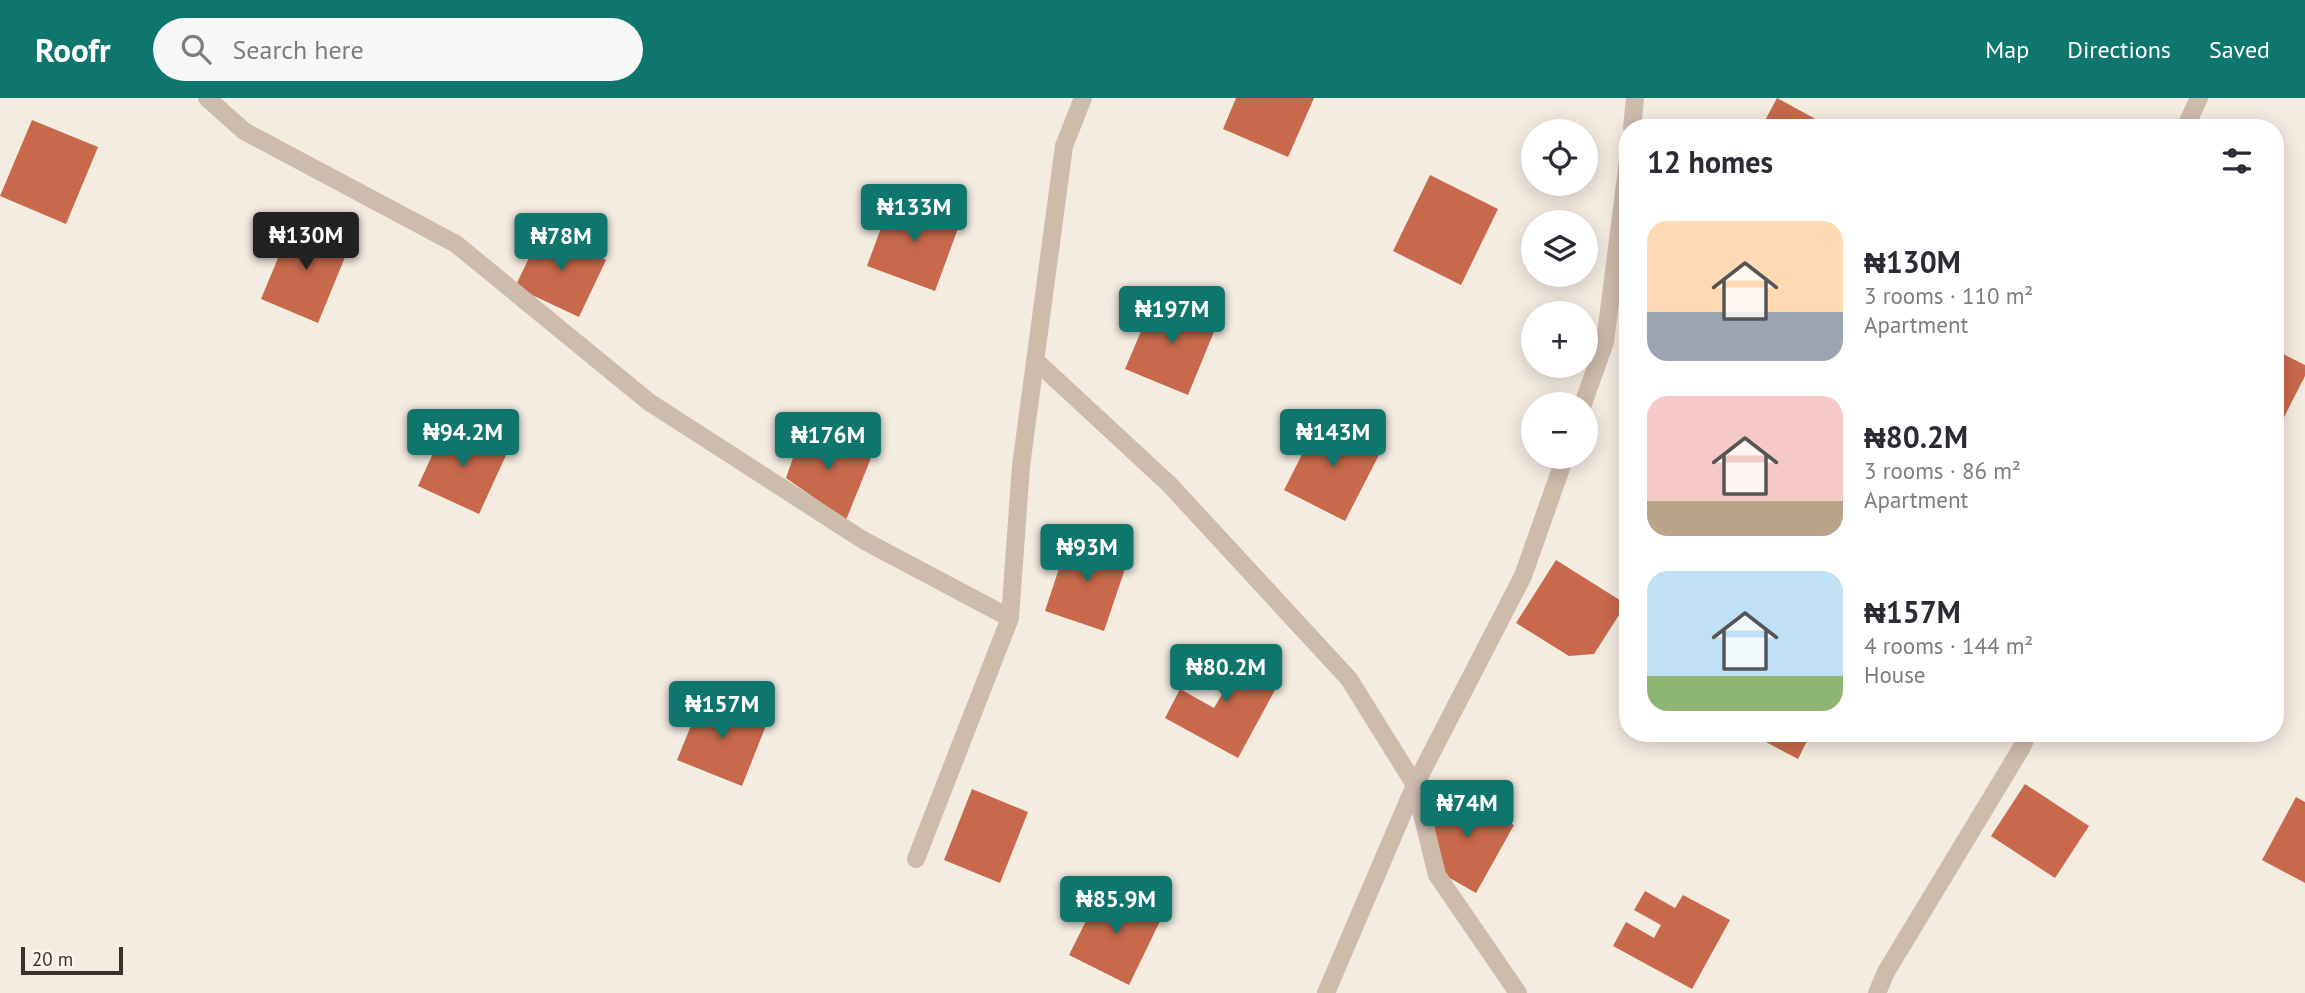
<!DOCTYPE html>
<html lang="en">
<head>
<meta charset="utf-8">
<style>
  body { margin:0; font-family:"PT Sans",sans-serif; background:#f7f7f7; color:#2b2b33; height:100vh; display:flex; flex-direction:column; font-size:26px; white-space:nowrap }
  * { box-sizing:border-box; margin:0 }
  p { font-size:23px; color:#7c7c81 }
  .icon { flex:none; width:38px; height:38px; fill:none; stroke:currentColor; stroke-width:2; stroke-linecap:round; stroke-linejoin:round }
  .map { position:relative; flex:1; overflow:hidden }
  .sheet { position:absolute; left:1619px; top:21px; width:665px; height:623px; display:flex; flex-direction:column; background:#fff; border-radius:28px; box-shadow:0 4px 18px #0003 }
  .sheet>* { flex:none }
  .tools { position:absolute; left:1521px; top:21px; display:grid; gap:14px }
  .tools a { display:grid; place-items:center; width:77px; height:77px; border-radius:50%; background:#fff; box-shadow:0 4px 18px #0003; font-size:35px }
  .scale { position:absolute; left:21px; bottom:18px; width:102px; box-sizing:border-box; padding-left:7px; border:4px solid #3b302b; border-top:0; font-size:19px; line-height:24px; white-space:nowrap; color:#3b302b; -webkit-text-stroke:5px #fbf5ee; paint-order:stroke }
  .price { position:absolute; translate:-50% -60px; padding:0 16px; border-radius:7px; background:#0f766e; color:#fff; font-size:23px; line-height:46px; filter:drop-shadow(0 2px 4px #0008) }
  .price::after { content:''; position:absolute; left:50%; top:42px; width:21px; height:16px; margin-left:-10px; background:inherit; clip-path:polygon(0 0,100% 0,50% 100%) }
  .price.active { background:#222; color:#fff }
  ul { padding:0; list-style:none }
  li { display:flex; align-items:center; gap:21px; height:175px; padding:0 28px }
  li span { display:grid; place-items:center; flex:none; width:196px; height:140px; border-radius:21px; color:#555 }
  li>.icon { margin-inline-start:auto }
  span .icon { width:84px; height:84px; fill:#fffc; stroke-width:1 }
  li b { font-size:30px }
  h2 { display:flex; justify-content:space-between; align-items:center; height:84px; padding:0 28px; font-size:30px }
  header { display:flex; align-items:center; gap:42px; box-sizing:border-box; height:98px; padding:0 35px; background:#0f766e; color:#fff }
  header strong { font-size:33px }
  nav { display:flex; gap:38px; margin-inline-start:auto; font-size:24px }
  .search { width:490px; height:63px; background:#f7f7f7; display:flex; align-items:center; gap:18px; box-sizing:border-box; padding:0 24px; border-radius:38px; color:#7c7c81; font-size:26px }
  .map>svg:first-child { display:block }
</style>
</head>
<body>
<header>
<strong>Roofr</strong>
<div class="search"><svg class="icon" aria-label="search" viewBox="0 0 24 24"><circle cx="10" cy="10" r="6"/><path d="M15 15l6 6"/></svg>Search here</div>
<nav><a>Map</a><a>Directions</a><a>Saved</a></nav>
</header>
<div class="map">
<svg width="2305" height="895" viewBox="0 0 2305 895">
  <rect width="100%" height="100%" fill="#f4ebe1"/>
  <!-- building -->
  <path fill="#c8694b" d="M 1236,0 L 1314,0 L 1288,59 L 1223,31 Z
    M 1777,0 L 1832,30 L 1761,30 Z
    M 32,22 L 98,49 L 66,126 L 0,98 Z
    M 1430,77 L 1498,111 L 1461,187 L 1393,153 Z
    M 892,100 L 960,125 L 935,193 L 867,168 Z
    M 293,124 L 350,147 L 318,225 L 261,201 Z
    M 543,131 L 606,162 L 579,219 L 515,189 Z
    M 1156,198 L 1218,224 L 1188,297 L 1125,271 Z
    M 2275,252 L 2305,267 L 2305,278 L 2275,337 Z
    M 1321,319 L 1382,351 L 1345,423 L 1284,392 Z
    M 446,327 L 507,355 L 479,416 L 418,388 Z
    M 803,331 L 871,360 L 846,422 L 786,380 Z
    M 1069,440 L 1129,459 L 1104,533 L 1045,513 Z
    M 1556,462 L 1626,506 L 1594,556 L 1569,558 L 1516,525 Z
    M 1204,558 L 1230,572 L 1238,558 L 1281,581 L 1238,660 L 1165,620 L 1180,591 L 1214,610 L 1223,595 L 1193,579 Z
    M 703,598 L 767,625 L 742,688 L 677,662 Z
    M 1749,635 L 1811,635 L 1798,661 Z
    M 2025,686 L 2089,728 L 2055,780 L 1991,738 Z
    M 972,691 L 1028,714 L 1000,785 L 944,762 Z
    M 1450,691 L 1514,727 L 1476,795 L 1441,775 L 1429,728 Z
    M 2296,699 L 2305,704 L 2305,785 L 2262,762 Z
    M 1103,789 L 1162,819 L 1129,887 L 1069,857 Z
    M 1645,793 L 1675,810 L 1683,797 L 1730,822 L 1692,891 L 1613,848 L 1626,824 L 1654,840 L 1661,827 L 1634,812 Z"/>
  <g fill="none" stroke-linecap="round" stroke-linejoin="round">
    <!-- minor -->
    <path stroke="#cdbbac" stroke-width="18" d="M 207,0 L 244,33 L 456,146 L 649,304 L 863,442 L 1010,520
      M 1632,30 L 1635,0
      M 2185,30 L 2199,0
      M 1035,262 L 1170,387 L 1349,581 L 1415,687 L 1437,777 L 1518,895
      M 1583,306 L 1605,244 L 1628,63
      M 916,761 L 1010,520 L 1021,368 L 1064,48 L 1083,0
      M 1326,895 L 1415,687 L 1523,478 L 1565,359
      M 1877,895 L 1886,874 L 2022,649 L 2028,635"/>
  </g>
</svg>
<div class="tools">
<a><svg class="icon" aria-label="locate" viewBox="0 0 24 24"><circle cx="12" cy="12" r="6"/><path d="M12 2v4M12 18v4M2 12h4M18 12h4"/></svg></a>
<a><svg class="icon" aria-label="layers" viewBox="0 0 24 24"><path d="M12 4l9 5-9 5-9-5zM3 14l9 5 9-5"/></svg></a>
<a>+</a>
<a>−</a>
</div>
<div class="scale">20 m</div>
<b class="price" style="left:914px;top:146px">₦133M</b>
<b class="price active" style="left:306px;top:174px">₦130M</b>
<b class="price" style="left:561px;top:175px">₦78M</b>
<b class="price" style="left:1172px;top:248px">₦197M</b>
<b class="price" style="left:463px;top:371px">₦94.2M</b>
<b class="price" style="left:1333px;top:371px">₦143M</b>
<b class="price" style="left:828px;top:374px">₦176M</b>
<b class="price" style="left:1087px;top:486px">₦93M</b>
<b class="price" style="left:1226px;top:606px">₦80.2M</b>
<b class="price" style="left:722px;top:643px">₦157M</b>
<b class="price" style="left:1467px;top:742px">₦74M</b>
<b class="price" style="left:1116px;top:838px">₦85.9M</b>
<section class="sheet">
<h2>12 homes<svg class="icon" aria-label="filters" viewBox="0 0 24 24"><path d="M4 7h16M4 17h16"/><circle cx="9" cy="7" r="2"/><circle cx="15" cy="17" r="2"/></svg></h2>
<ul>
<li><span style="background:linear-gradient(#ffd9b3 65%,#9aa5b1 0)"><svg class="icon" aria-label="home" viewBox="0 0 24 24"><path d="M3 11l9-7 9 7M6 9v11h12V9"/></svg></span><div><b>₦130M</b><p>3 rooms · 110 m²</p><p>Apartment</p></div></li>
<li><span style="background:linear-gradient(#f6c9c9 75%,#b9a48a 0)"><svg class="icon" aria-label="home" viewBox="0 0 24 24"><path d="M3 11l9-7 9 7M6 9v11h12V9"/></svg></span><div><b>₦80.2M</b><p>3 rooms · 86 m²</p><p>Apartment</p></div></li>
<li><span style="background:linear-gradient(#bfe0f5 75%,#8fb573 0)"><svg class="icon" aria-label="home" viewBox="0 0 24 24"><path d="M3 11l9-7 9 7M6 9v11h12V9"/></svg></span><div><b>₦157M</b><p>4 rooms · 144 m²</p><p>House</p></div></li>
</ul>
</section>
</div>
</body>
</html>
